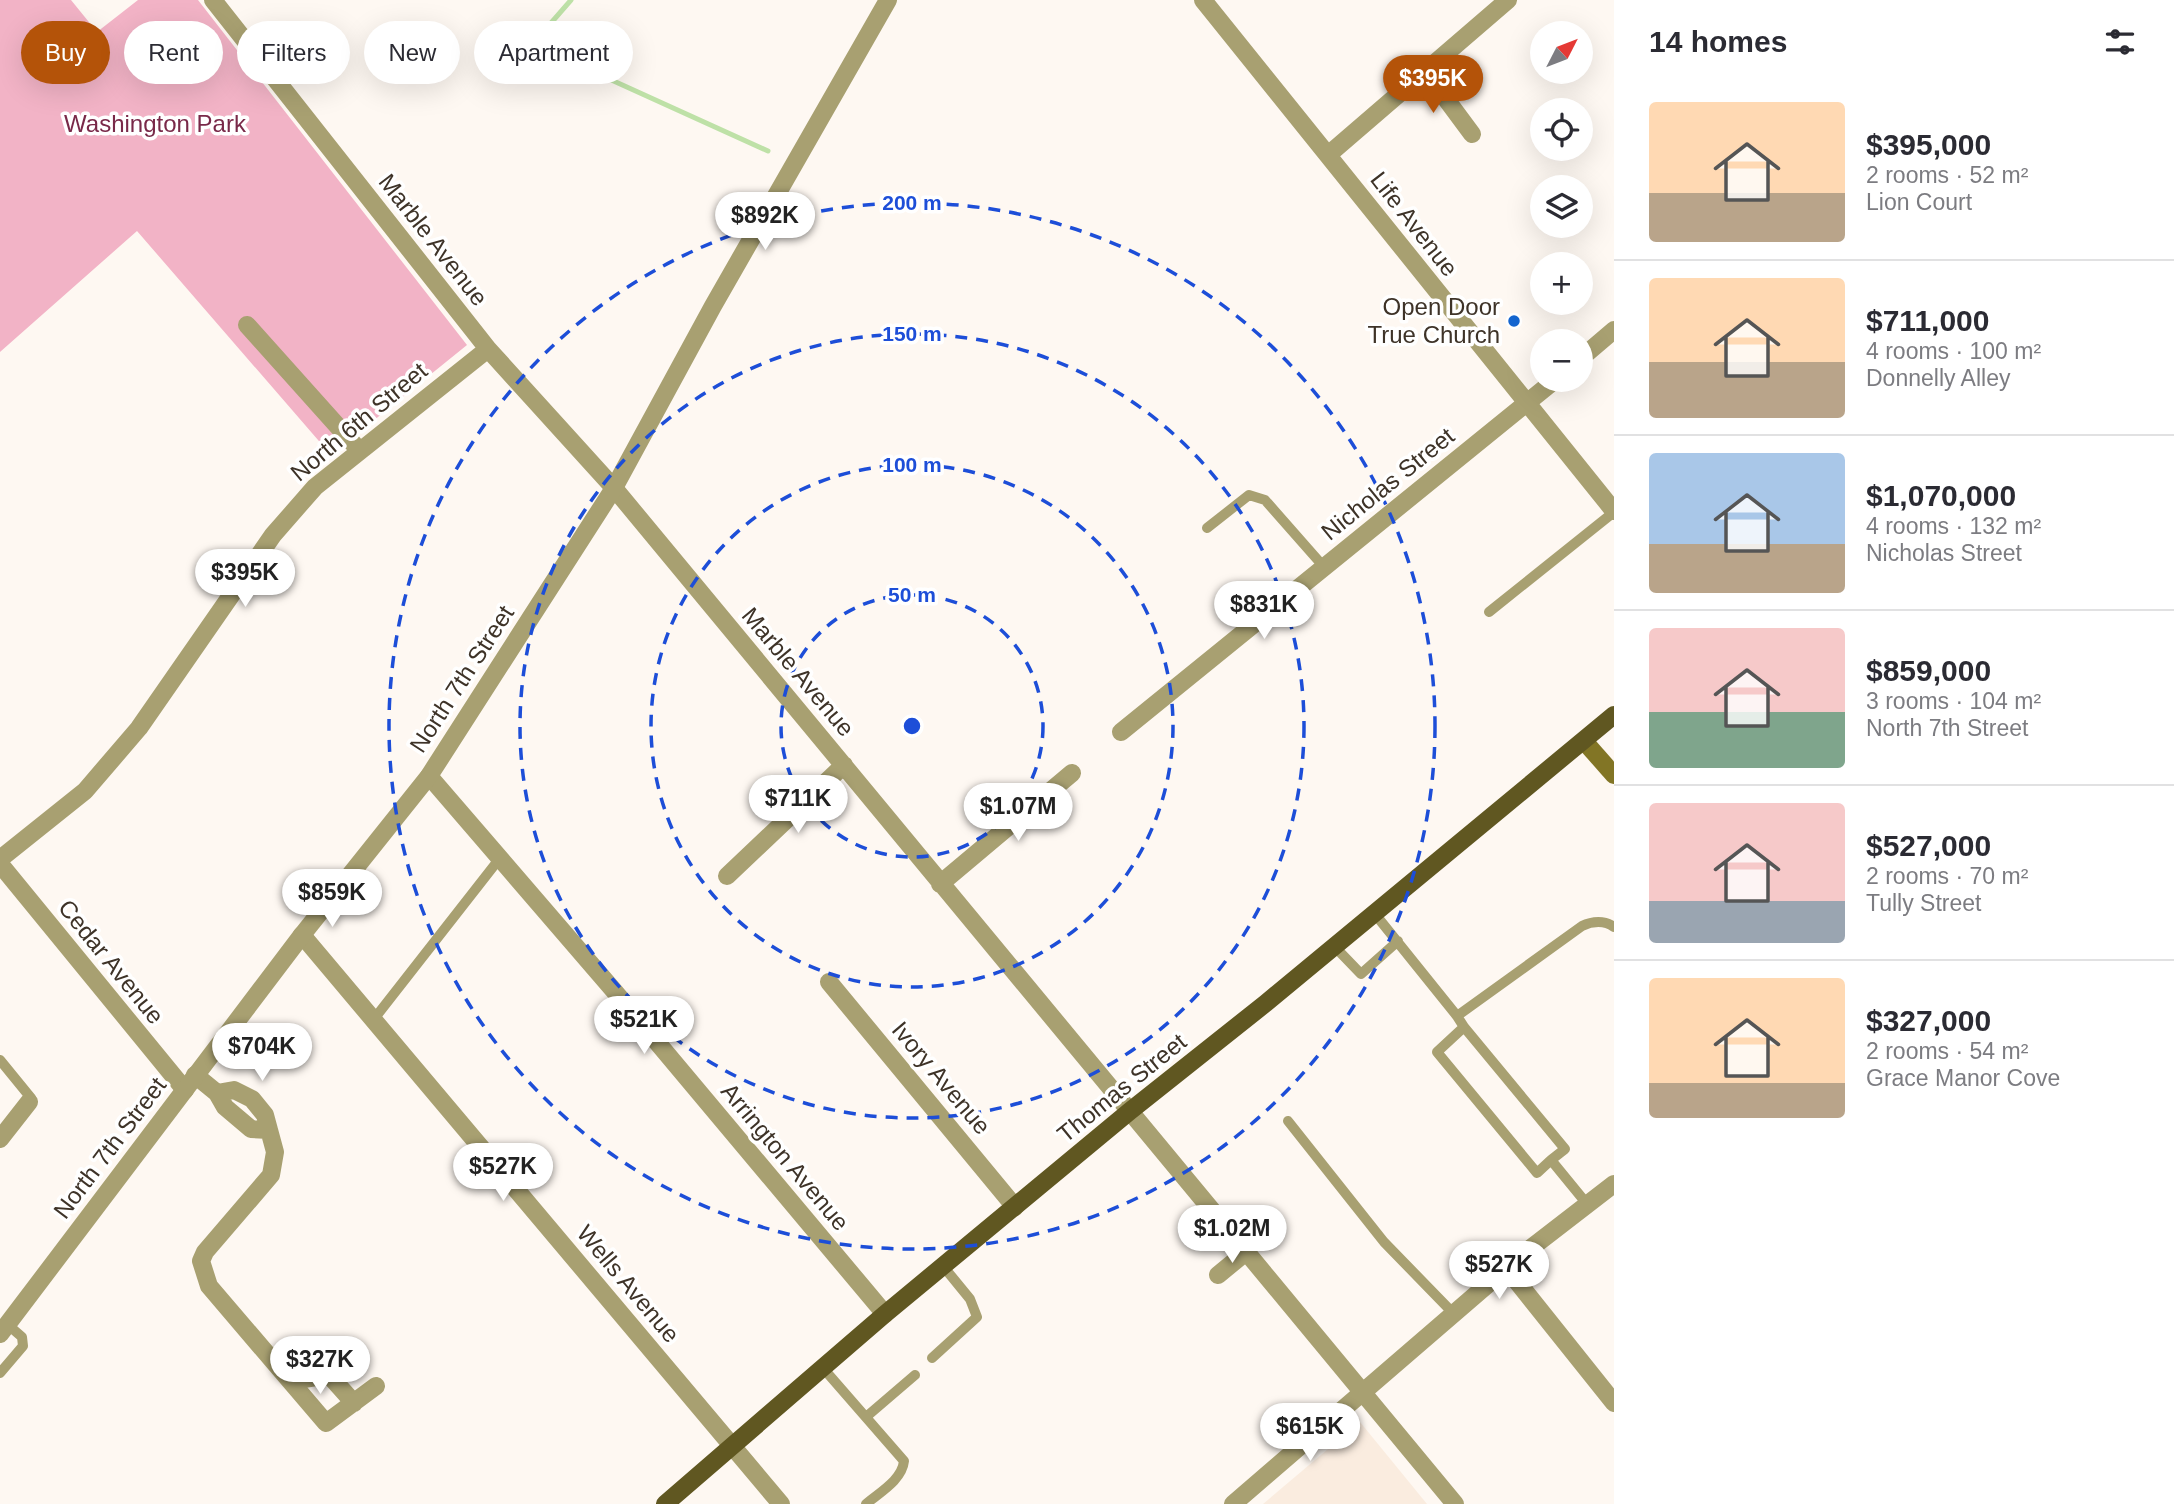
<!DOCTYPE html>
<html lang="en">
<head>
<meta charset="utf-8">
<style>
  body { margin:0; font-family:Helvetica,sans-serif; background:#f2f2f3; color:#2b2b33; height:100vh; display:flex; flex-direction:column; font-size:26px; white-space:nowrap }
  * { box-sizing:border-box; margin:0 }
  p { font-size:23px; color:#7c7c81 }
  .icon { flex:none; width:38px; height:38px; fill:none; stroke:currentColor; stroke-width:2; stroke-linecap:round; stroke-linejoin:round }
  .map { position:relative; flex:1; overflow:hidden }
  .side { display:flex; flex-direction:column; background:#fff; width:560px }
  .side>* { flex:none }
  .hud { position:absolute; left:21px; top:21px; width:665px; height:63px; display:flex; gap:14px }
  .needle { width:46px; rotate:48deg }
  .tools { position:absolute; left:1530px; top:21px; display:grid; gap:14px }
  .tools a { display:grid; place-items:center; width:63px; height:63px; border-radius:50%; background:#fff; box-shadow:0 7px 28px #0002; font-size:35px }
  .price { position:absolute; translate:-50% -60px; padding:0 16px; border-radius:24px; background:#fff; color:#222; font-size:23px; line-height:46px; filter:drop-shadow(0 2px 4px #0008) }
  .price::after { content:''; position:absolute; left:50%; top:42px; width:21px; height:16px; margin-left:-10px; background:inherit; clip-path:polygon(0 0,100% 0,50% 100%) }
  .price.active { background:#b45309; color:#fff }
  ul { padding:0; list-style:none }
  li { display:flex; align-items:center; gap:21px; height:175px; padding:0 35px }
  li+li { border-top:2px solid #e1e1e2 }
  li span { display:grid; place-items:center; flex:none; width:196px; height:140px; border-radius:7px; color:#555 }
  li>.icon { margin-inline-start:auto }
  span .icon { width:84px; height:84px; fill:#fffc; stroke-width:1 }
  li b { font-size:30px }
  h2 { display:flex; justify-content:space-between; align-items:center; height:84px; padding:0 35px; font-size:30px }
  .pill { padding:0 24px; border-radius:32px; background:#fff; box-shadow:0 7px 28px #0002; font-size:24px; line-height:63px }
  .pill.active { background:#b45309; color:#fff }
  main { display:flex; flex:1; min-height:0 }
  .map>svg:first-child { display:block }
</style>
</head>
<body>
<main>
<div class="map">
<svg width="1614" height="1504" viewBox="0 0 1614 1504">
  <rect width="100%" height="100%" fill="#fef8f2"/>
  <!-- built -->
  <path fill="#faecdf" d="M 1360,1422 L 1427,1504 L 1263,1504 Z"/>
  <!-- green -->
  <path fill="#f2b3c6" d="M 0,0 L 71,0 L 97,32 L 138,0 L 198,0 L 467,345 L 331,455 L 137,231 L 0,352 Z"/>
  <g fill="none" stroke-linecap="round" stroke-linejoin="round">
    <!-- stream -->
    <path stroke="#bee1a7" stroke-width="5" d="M 571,0 L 544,31 L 596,73 L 768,151"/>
    <!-- service -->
    <path stroke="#a8a071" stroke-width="10" d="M 1207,528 L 1249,495 L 1265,500 L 1324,567
      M 1489,612 L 1614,512
      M 1375,914 L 1457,1016 L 1464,1027 L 1565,1149 L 1551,1160 L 1587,1204
      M 1335,947 L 1361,974 L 1398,941
      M 1457,1016 L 1582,926 C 1592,921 1605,920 1614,927
      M 374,1019 L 500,858
      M 1464,1027 L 1437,1052 L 1537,1173 L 1551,1160
      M 0,1060 L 31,1098 L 29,1102
      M 1288,1121 L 1384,1242 L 1454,1314
      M 932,1358 L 977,1317 L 970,1299 L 943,1266
      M 823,1368 L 904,1461 C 902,1480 880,1492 866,1504
      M 0,1373 L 23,1346 L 22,1337 L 7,1324
      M 866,1417 L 915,1375"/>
    <!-- minor -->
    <path stroke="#a8a071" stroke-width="18" d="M 213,0 L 488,349 L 614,488 L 1455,1504
      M 1203,0 L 1614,511
      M 1426,72 L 1472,134
      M 1328,155 L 1508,0
      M 247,325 L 359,450
      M 1580,359 L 1614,330
      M 1121,732 L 1555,380
      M 429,776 L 615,992 L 885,1314
      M 0,859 L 85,791 L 139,728 L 273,535 L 315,487 L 488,349
      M 0,864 L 185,1090
      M 727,876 L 844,765
      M 940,884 L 1072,773
      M 302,935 L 781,1504
      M 829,982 L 1015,1207
      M 195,1075 L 217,1093 L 225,1107 L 251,1129 L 269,1130
      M 217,1093 L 234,1090 L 252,1099 L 265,1115 L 275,1152 L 271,1175 L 205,1252 L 201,1261 L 209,1286 L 326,1423 L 376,1386
      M 0,1139 L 29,1102
      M 1507,1269 L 1614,1403
      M 1218,1275 L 1246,1252
      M 291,1381 L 329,1375 L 354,1403
      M 1233,1504 L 1523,1254 L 1614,1184"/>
    <!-- tertiary -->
    <path stroke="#a8a071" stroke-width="18" d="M 0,1334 L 302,935 L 429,776 L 614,488 L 713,306 L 888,0"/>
    <!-- secondary -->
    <path stroke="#827525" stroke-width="18" d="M 1584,741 L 1614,775"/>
    <!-- primary -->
    <path stroke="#605721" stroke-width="18" d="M 665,1504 L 885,1314 L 1130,1111 L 1266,1003 L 1614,715"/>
  </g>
  <!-- distance rings -->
  <g fill="none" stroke="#1d4ed8" stroke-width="3.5" stroke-dasharray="12 9">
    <circle cx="912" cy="726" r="131"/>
    <circle cx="912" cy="726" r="261"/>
    <circle cx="912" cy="726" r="392"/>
    <circle cx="912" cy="726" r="523"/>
  </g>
  <!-- markers -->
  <circle fill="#1465cf" stroke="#fff" stroke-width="2.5" cx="1514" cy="321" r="7"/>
  <g text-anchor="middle" stroke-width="7" stroke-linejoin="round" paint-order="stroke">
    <!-- park labels -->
    <g font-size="24" fill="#792949" stroke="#fff">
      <text x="155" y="132">Washington Park</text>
    </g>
    <!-- street labels -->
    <g font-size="24" fill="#3e3328" stroke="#fff">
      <text transform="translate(1414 224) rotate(52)" y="8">Life Avenue</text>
      <text transform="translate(433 240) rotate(52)" y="8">Marble Avenue</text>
      <text transform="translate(359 422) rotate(-40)" y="8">North 6th Street</text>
      <text transform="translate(1388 484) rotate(-39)" y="8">Nicholas Street</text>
      <text transform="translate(798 672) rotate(50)" y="8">Marble Avenue</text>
      <text transform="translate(462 679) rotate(-57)" y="8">North 7th Street</text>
      <text transform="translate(111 962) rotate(51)" y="8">Cedar Avenue</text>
      <text transform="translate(941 1078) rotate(50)" y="8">Ivory Avenue</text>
      <text transform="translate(1122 1088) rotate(-39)" y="8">Thomas Street</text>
      <text transform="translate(110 1148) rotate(-53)" y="8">North 7th Street</text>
      <text transform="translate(785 1157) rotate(50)" y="8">Arrington Avenue</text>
      <text transform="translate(628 1284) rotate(50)" y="8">Wells Avenue</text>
    </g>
    <!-- poi labels -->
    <g font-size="24" fill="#3e3328" stroke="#fff" text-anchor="end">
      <text x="1500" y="315">Open Door<tspan x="1500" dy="28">True Church</tspan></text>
    </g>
  </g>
  <circle cx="912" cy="726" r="10" fill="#1d4ed8" stroke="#fff" stroke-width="3.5"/>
  <g font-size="21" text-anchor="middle" font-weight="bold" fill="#1d4ed8" stroke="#fff" stroke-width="7" stroke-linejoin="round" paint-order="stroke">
    <text x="912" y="210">200 m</text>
    <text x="912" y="341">150 m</text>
    <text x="912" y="472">100 m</text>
    <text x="912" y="602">50 m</text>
  </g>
</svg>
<div class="tools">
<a><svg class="needle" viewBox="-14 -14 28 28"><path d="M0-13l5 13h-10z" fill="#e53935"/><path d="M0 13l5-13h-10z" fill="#7c7c81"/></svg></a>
<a><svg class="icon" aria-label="locate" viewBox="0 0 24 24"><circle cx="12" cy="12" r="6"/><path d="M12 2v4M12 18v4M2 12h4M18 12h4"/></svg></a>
<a><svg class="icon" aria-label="layers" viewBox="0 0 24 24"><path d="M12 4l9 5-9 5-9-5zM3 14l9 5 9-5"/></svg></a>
<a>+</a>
<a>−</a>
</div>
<b class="price active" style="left:1433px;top:115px">$395K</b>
<b class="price" style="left:765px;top:252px">$892K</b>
<b class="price" style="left:245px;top:609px">$395K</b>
<b class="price" style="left:1264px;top:641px">$831K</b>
<b class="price" style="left:798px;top:835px">$711K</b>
<b class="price" style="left:1018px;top:843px">$1.07M</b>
<b class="price" style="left:332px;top:929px">$859K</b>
<b class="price" style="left:644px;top:1056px">$521K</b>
<b class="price" style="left:262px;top:1083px">$704K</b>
<b class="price" style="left:503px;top:1203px">$527K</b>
<b class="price" style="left:1232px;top:1265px">$1.02M</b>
<b class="price" style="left:1499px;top:1301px">$527K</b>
<b class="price" style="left:320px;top:1396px">$327K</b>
<b class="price" style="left:1310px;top:1463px">$615K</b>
<div class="hud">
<a class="pill active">Buy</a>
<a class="pill">Rent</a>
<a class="pill">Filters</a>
<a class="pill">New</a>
<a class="pill">Apartment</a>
</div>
</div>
<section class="side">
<h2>14 homes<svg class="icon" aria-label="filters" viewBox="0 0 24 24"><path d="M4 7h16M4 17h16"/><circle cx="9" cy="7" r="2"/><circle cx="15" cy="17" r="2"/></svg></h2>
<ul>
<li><span style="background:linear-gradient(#ffd9b3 65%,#b9a48a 0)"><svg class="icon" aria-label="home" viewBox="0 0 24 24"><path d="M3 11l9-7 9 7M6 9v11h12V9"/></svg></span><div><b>$395,000</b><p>2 rooms · 52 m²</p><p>Lion Court</p></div></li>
<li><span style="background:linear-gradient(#ffd9b3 60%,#b9a48a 0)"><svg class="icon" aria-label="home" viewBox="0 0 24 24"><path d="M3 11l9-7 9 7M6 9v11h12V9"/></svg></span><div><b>$711,000</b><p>4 rooms · 100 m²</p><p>Donnelly Alley</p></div></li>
<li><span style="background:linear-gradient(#a9c7e8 65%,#b9a48a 0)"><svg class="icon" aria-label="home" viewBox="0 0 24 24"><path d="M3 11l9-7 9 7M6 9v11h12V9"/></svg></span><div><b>$1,070,000</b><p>4 rooms · 132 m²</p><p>Nicholas Street</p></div></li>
<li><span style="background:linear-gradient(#f6c9c9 60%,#7fa58c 0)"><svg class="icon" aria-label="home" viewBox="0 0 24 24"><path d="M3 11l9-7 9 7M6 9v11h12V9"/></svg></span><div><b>$859,000</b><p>3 rooms · 104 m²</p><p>North 7th Street</p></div></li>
<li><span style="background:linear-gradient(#f6c9c9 70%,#9aa5b1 0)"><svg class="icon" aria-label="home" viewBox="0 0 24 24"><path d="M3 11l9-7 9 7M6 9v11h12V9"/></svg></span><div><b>$527,000</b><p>2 rooms · 70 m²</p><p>Tully Street</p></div></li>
<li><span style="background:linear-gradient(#ffd9b3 75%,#b9a48a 0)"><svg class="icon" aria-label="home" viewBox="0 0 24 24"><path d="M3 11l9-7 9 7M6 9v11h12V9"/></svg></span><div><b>$327,000</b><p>2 rooms · 54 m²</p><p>Grace Manor Cove</p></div></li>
</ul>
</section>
</main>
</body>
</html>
